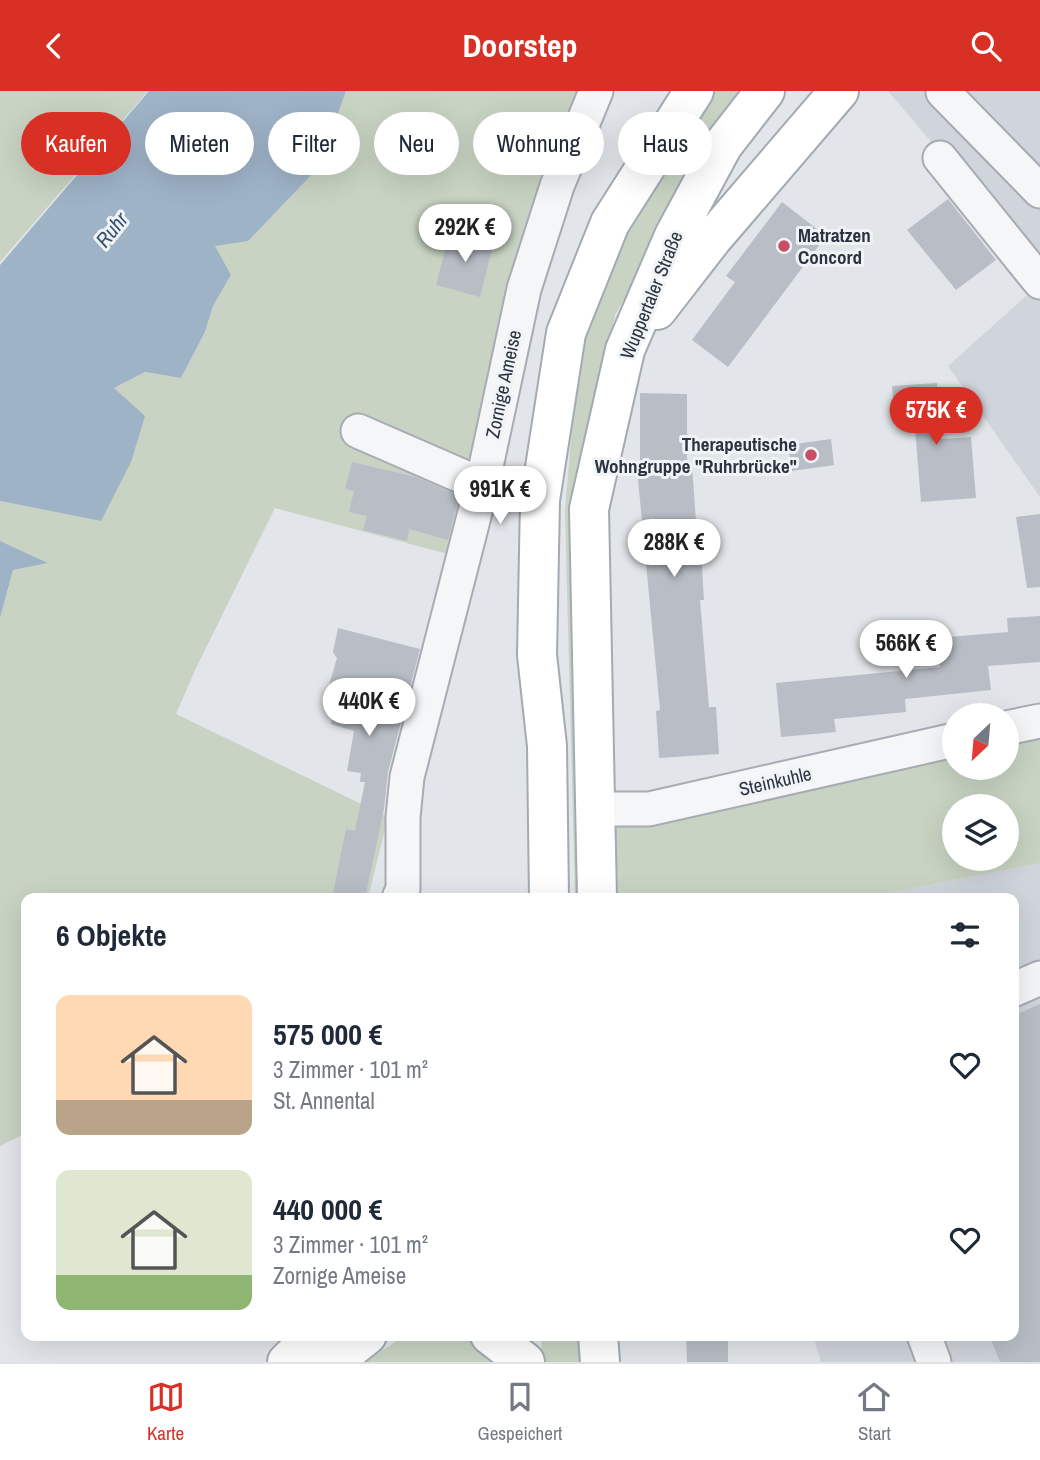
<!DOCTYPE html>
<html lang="de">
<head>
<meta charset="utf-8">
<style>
  body { margin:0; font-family:"Archivo Narrow",sans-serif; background:#f2f2f3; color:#1f2937; height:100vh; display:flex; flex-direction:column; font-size:26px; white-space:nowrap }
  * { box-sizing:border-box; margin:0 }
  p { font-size:23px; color:#747a83 }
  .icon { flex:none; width:38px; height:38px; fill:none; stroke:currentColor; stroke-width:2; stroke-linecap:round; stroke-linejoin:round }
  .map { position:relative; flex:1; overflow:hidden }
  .side { position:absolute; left:21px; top:802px; width:998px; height:448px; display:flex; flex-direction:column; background:#fff; border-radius:14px; box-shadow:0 7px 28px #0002 }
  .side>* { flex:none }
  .banner { position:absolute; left:21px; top:21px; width:999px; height:63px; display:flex; gap:14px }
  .needle { width:46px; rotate:206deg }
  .buttons { position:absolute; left:942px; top:612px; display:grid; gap:14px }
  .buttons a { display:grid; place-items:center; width:77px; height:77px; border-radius:50%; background:#fff; box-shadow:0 7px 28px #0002; font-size:35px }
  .price { position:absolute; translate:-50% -60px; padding:0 16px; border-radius:24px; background:#fff; color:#222; font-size:23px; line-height:46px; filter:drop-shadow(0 2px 4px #0008) }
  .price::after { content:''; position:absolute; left:50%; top:42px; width:21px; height:16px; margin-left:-10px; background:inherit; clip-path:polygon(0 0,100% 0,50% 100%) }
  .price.selected { background:#d93025; color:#fff }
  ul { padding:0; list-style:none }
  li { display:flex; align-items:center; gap:21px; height:175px; padding:0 35px }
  li span { display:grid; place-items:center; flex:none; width:196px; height:140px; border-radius:14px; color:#555 }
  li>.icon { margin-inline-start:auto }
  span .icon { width:84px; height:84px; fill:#fffc; stroke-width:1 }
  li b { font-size:30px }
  h2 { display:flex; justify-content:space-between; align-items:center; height:84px; padding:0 35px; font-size:30px }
  .pill { padding:0 24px; border-radius:32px; background:#fff; box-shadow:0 7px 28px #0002; font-size:24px; line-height:63px }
  .pill.selected { background:#d93025; color:#fff }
  header { display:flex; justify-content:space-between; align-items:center; height:91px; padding:0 35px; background:#d93025; color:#fff; font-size:32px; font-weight:700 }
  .menu { display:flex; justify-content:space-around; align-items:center; height:98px; border-top:2px solid #e0e1e3; background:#fff; font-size:19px; color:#747a83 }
  .menu a { display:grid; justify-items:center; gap:4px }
  .menu .selected { color:#d93025 }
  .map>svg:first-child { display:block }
</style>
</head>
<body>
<header><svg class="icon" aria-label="back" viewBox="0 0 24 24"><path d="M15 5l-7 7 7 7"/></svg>Doorstep<svg class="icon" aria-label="search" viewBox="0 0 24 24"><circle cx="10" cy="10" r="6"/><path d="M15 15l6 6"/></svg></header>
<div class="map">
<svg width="1040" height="1271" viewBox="0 0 1040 1271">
  <rect width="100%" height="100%" fill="#e2e5e9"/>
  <!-- built -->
  <path fill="#d0d4db" d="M 888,0 L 1040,0 L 1040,178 Z
    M 1036,196 L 1040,201 L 1040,406 L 948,275 Z
    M 1040,772 L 1040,1271 L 821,1271 L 813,1244 L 1013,1244 L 1013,807 L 863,807 Z"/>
  <!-- green -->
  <path fill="#c8d3c3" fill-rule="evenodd" d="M 0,0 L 148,0 L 0,171 Z
    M 346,0 L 592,0 L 452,464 L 275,417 L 196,577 L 176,623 L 388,726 L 368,807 L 26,807 L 26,1042 L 0,1055 L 0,527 L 13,479 L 47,472 L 0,450 L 0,410 L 101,430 L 114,297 L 145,281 L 181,287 L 205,241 L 213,215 L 231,184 L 214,155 L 319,76 Z
    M 705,0 L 752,0 L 717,51 L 615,224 L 576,417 L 580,807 L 575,807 L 565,420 L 579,253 L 617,138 Z
    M 1040,632 L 1040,772 L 863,807 L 609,807 L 603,720 L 954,652 L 954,677 L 1006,677 L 1006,641 ZM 954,716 L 1006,716 L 1006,768 L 954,768 Z
    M 406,1244 L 488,1244 L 523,1271 L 365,1271 Z
    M 542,1244 L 595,1244 L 597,1271 L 541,1271 Z"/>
  <!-- water -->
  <path fill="#9fb3c7" d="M 149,0 L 346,0 L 319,76 L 248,150 L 215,155 L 231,184 L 213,215 L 205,241 L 181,287 L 145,281 L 114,297 L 145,325 L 131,371 L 101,430 L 0,410 L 0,174 Z
    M 0,450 L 48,472 L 13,479 L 0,527 Z"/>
  <!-- building -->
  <path fill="#b9bec6" d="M 948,108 L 996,169 L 956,199 L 907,139 Z
    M 782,111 L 826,145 L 728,276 L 692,249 L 735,191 L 726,185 Z
    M 450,140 L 494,151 L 480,206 L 436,194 Z
    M 937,292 L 941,348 L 971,346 L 976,407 L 921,411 L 914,325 L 895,326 L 892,295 Z
    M 640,302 L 687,303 L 687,374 L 692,374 L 697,445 L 700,445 L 704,509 L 700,509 L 709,616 L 716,616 L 719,663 L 659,667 L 656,620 L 660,619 L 637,378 L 640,378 Z
    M 831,348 L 834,374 L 792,380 L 788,354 Z
    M 352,371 L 416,386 L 459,405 L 448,449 L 409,438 L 407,450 L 363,439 L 367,425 L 349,421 L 354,400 L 345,398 Z
    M 1040,423 L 1040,496 L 1027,497 L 1016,426 Z
    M 1040,525 L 1040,571 L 988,575 L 991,599 L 905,608 L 906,621 L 834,628 L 836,641 L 781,646 L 776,592 L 940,576 L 937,547 L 1008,541 L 1007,527 Z
    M 338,537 L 420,558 L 388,681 L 384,718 L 365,807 L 332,807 L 346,738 L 355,740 L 365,691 L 360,691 L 361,682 L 347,680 L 354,640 L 331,633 L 340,597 L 329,594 L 337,567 L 333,561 Z
    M 1040,913 L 1040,1271 L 1000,1271 L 989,1244 L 1013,1244 L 1013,925 Z
    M 686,1244 L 728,1244 L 728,1271 L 687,1271 Z"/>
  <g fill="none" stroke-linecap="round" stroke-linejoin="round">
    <defs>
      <path id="minor" d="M 943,1 L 1040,100
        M 940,67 L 1040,191
        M 358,340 L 482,394
        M 1006,637 L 1040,630
        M 595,718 L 649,718 L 954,649
        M 399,807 L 403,798 L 403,726 L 407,686 L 482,394 L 524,198 L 557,95 L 596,0
        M 1013,899 L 1040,887
        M 924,1244 L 934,1271"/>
      <path id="major" d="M 657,219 L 712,148 L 839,0
        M 549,807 L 547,655 L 537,564 L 540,409 L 566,242 L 610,132 L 694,0
        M 597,807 L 589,418 L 625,259 L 674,145 L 723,54 L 765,0
        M 490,1244 L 525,1271
        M 598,1244 L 600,1271
        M 287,1271 L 315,1244
        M 333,1271 L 367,1244"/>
    </defs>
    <!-- minor casing -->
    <use href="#minor" stroke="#a7acb3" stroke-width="37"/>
    <!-- major casing -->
    <use href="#major" stroke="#a2aab4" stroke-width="42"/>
    <!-- minor -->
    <use href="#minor" stroke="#f4f6f8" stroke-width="33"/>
    <!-- major -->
    <use href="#major" stroke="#fff" stroke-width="38"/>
  </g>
  <!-- markers -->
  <g fill="#c64f64" stroke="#f1f4f7" stroke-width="2.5">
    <circle cx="784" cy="155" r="7"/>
    <circle cx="811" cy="364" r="7"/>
  </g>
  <g text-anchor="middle" stroke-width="6" stroke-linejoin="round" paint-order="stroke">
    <!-- poi labels -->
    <g font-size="19" font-weight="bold" fill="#2b3340" stroke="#f1f4f7" text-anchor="start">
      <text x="798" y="151">Matratzen<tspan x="798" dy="22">Concord</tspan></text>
      <text x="797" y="360" text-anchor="end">Therapeutische<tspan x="797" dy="22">Wohngruppe "Ruhrbrücke"</tspan></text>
    </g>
    <!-- street labels -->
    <g font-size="19" fill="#2b3340" stroke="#f1f4f7">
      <text transform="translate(651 204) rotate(-68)" y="7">Wuppertaler Straße</text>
      <text transform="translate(503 293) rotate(-78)" y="7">Zornige Ameise</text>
      <text transform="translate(775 690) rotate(-13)" y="7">Steinkuhle</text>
    </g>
    <!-- water labels -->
    <g font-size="21" font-style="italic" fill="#385372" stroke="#f1f4f7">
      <text transform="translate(112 139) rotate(-51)" y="7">Ruhr</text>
    </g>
  </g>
</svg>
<div class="buttons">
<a><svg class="needle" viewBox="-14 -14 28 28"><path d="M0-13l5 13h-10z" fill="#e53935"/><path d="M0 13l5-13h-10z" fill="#747a83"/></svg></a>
<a><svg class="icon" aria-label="layers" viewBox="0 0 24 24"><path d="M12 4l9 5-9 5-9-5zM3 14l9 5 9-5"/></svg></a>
</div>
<b class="price" style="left:465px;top:173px">292K €</b>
<b class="price selected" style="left:936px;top:356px">575K €</b>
<b class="price" style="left:500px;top:435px">991K €</b>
<b class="price" style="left:674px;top:488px">288K €</b>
<b class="price" style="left:906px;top:589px">566K €</b>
<b class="price" style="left:369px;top:647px">440K €</b>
<div class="banner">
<a class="pill selected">Kaufen</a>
<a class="pill">Mieten</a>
<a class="pill">Filter</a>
<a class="pill">Neu</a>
<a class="pill">Wohnung</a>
<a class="pill">Haus</a>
</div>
<section class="side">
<h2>6 Objekte<svg class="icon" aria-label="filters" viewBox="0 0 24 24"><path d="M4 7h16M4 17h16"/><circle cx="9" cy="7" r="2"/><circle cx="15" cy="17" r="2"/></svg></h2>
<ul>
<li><span style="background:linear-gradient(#ffd9b3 75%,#b9a48a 0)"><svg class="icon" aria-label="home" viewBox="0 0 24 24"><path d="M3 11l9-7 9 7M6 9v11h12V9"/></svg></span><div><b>575 000 €</b><p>3 Zimmer · 101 m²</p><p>St. Annental</p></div><svg class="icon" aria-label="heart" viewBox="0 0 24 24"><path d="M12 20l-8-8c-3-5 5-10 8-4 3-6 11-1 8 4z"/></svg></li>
<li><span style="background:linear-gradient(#dfe7d0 75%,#8fb573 0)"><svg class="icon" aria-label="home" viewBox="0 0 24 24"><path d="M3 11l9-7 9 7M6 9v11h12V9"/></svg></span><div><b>440 000 €</b><p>3 Zimmer · 101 m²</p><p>Zornige Ameise</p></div><svg class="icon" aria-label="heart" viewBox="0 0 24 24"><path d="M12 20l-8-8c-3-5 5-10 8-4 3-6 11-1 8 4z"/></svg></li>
</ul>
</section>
</div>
<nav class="menu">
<a class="selected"><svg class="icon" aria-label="map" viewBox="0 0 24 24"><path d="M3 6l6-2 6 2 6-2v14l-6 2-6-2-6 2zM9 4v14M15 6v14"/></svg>Karte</a>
<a><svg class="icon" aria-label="saved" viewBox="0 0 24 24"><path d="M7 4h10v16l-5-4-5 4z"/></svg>Gespeichert</a>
<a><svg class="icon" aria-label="home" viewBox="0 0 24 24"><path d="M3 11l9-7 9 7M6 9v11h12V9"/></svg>Start</a>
</nav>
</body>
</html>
